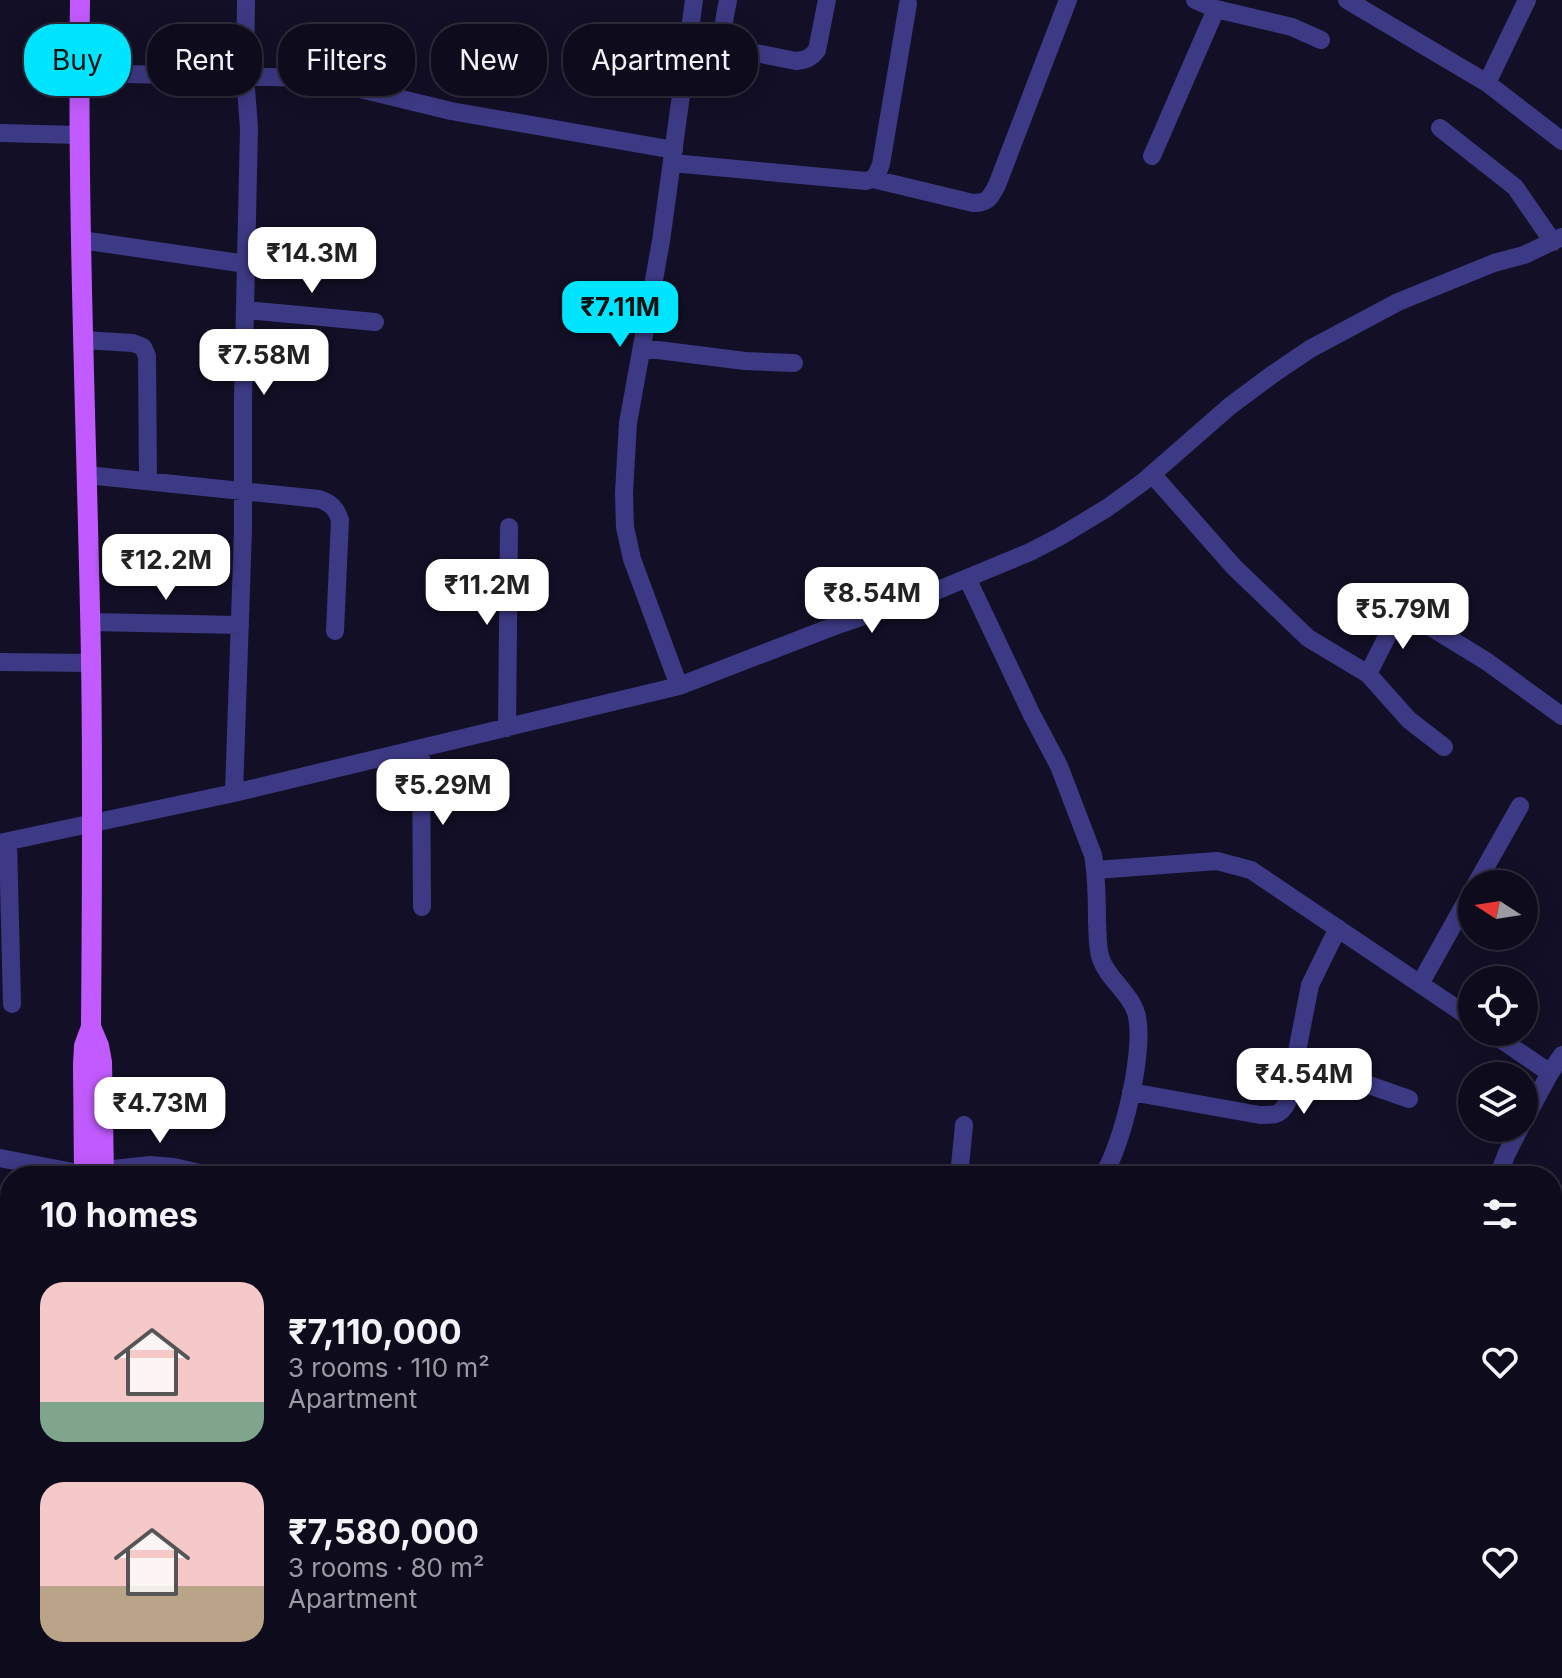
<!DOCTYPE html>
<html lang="en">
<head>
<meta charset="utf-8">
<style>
  body { margin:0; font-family:Inter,sans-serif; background:#171425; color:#f1f3f6; height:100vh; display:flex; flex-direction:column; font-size:30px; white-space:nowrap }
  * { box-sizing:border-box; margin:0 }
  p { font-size:26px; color:#9b9ba3 }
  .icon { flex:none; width:44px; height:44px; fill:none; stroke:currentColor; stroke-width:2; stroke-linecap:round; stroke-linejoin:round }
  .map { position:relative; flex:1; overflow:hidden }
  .panel { position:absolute; left:0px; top:1166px; width:1562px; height:512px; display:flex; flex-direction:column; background:#0e0b1c; border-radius:32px 32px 0 0; box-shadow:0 4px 20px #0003,0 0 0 2px #2e2b3b }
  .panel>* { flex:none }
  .hud { position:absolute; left:24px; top:24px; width:800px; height:72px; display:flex; gap:16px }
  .needle { width:52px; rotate:282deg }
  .controls { position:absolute; left:1458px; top:870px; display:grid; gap:16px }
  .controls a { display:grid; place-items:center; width:80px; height:80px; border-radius:50%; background:#0e0b1c; box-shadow:0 4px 20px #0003,0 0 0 2px #2e2b3b; font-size:40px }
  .price { position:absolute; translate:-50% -68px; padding:0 18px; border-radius:16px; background:#fff; color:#222; font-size:26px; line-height:52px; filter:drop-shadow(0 2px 4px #0008) }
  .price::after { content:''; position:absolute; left:50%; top:48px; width:24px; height:18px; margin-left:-12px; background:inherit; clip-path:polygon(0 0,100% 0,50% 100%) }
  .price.selected { background:#00e5ff; color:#111 }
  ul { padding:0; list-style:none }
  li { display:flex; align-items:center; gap:24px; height:200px; padding:0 40px }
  li span { display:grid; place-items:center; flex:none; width:224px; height:160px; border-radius:24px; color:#555 }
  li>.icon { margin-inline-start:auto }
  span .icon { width:96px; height:96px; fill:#fffc; stroke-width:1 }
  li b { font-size:34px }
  h2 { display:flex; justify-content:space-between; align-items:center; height:96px; padding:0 40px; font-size:34px }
  .tag { padding:0 28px; border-radius:32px; background:#0e0b1c; box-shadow:0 4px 20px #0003,0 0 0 2px #2e2b3b; font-size:28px; line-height:72px }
  .tag.selected { background:#00e5ff; color:#111 }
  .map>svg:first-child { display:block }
</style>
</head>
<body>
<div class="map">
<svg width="1562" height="1678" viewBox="0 0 1562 1678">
  <rect width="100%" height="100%" fill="#130f26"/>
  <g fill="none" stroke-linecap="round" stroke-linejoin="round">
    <!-- street -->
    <path stroke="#3d3a85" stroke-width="18" d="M 728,0 C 725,18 717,38 736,49 L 796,61 C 806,60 811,58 817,50 L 827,0
      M 1195,0 L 1216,9 L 1292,27 L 1321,40
      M 1347,0 L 1487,83 L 1562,141
      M 79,73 L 315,78 L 451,111 L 674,150
      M 1487,83 L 1527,0
      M 1440,128 L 1515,187 L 1553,242
      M 0,133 L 80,135
      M 1152,156 L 1216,9
      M 672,163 L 866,181 C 876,179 877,174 881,164 L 908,4
      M 873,179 L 973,203 C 988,203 990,198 997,185 L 1068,0
      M 81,240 L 246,264
      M 245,310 L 375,322
      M 84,340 L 133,343 L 143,347 L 147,356 L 148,481
      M 642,348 L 745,361 L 794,363
      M 1152,474 L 1234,567 L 1308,638 L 1368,674 L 1409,720 L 1444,747
      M 87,475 L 319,499 C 331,503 336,508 340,520 L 335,631
      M 967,578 L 1032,715 L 1059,766 L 1093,855 C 1097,877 1097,900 1097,923 C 1098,935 1097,948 1101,959 C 1108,979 1128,991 1135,1010 C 1148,1041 1122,1150 1102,1176
      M 90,622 L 240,625
      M 0,662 L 91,663
      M 1368,674 L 1401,609 L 1486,661 L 1562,716
      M 679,686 L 632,559 L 625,527 L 624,493 L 628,423 L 661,241 L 694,0
      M 507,728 L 509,527
      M 421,748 L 422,907
      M 234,793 L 243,530 L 243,398 L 249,128 L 245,75 L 246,0
      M 8,841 L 12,1004
      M 0,843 L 234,793 L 679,686 L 832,627 L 931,593 L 1030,552 L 1059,537 L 1107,508 L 1143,482 L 1230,406 L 1273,374 L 1310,349 L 1398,302 L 1494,263 L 1524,255 L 1562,237
      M 1096,870 L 1217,861 L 1251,870 L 1472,1019
      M 1476,884 L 1520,806
      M 1420,984 L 1472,891
      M 1490,1032 L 1550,1073
      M 1295,1059 L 1409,1099
      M 1131,1092 L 1260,1115 C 1273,1115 1280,1116 1287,1103 L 1310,985 L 1338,928
      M 1524,1121 L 1550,1073 L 1562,1055
      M 0,1158 L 84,1174
      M 104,1170 L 150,1165 L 174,1167 L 212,1176
      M 959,1176 L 964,1125
      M 1498,1176 L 1507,1153 L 1520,1128
      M 0,1365 L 10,1366
      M 1552,1377 L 1562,1377
      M 0,1484 L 10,1485
      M 1552,1551 L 1562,1554
      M 891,1668 L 925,1678
      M 1376,1668 L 1426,1678
      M 461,1678 L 464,1668
      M 710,1678 L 711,1668
      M 805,1678 L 809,1668
      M 1295,1678 L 1300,1668
      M 1521,1678 L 1525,1668"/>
    <!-- primary -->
    <path stroke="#c25bff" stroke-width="20" d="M 80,0 C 77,219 87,439 91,658 C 93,781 92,904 91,1027 L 84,1046 L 83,1064 L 84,1176
      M 91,1027 L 99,1046 L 102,1062 L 104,1176
      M 92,1668 L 92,1678
      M 113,1668 L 113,1678"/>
  </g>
</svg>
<div class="controls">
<a><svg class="needle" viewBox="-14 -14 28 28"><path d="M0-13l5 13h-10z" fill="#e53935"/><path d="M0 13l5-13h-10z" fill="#9b9ba3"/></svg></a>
<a><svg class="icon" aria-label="locate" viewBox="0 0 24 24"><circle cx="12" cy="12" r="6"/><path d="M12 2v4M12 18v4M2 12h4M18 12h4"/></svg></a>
<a><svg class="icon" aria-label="layers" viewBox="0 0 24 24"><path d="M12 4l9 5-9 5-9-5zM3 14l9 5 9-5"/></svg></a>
</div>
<b class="price" style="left:312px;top:295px">₹14.3M</b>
<b class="price selected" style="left:620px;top:349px">₹7.11M</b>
<b class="price" style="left:264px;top:397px">₹7.58M</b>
<b class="price" style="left:166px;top:602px">₹12.2M</b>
<b class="price" style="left:487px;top:627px">₹11.2M</b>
<b class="price" style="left:872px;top:635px">₹8.54M</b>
<b class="price" style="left:1403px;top:651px">₹5.79M</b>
<b class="price" style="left:443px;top:827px">₹5.29M</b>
<b class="price" style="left:1304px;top:1116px">₹4.54M</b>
<b class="price" style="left:160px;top:1145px">₹4.73M</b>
<div class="hud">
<a class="tag selected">Buy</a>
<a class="tag">Rent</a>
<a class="tag">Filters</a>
<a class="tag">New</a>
<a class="tag">Apartment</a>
</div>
<section class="panel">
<h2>10 homes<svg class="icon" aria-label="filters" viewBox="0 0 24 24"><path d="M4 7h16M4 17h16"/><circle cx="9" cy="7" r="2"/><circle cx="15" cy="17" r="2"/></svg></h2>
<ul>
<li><span style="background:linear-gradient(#f6c9c9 75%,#7fa58c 0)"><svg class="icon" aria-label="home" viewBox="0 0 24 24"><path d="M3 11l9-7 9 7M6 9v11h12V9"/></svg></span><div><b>₹7,110,000</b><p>3 rooms · 110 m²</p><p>Apartment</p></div><svg class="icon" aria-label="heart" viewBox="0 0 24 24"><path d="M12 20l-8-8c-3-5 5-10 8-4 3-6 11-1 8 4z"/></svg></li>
<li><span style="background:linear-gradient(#f6c9c9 65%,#b9a48a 0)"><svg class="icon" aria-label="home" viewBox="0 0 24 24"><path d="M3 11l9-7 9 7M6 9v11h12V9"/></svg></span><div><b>₹7,580,000</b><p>3 rooms · 80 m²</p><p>Apartment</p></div><svg class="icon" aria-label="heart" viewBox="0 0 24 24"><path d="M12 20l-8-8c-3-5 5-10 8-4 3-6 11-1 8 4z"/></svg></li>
</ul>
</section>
</div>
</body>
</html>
